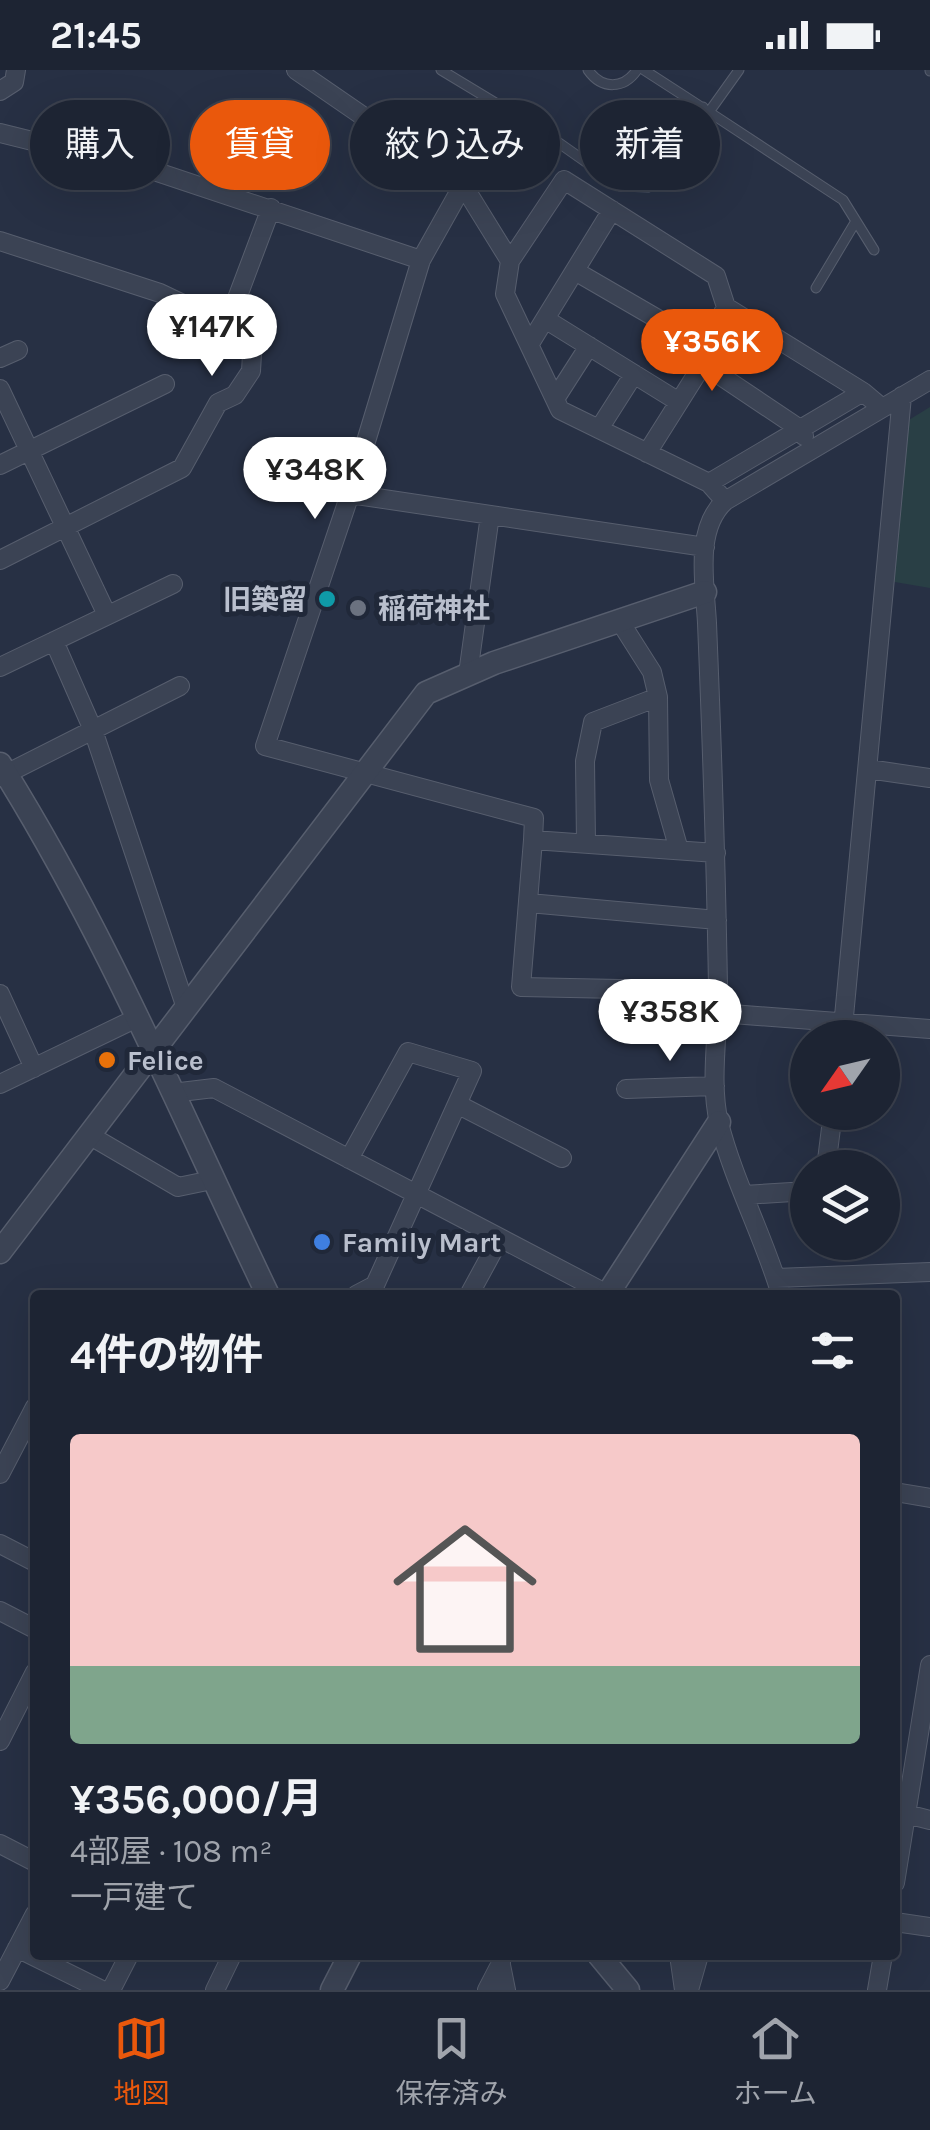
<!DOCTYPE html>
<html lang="ja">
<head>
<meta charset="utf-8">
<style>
  body { margin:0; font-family:Karla,"Noto Sans JP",sans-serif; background:#2a303f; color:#f1f3f6; height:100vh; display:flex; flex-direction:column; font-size:38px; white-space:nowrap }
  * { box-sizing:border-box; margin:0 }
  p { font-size:32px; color:#a0a4ac }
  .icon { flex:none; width:55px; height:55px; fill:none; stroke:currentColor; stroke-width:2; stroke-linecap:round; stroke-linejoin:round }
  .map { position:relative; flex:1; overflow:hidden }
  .sheet { position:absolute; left:30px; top:1220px; width:870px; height:670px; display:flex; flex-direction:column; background:#1d2433; border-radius:10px; box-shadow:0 10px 40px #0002,0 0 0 2px #3b414e }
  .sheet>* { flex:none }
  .banner { position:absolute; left:30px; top:30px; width:870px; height:90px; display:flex; gap:20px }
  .needle { width:65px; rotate:236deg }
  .fabs { position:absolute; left:790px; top:950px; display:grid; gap:20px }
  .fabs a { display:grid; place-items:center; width:110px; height:110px; border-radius:50%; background:#1d2433; box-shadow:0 10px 40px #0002,0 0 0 2px #3b414e; font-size:50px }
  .price { position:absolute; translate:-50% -85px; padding:0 22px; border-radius:35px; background:#fff; color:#222; font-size:32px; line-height:65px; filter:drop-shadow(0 2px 5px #0008) }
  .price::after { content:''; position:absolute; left:50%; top:60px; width:30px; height:22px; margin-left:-15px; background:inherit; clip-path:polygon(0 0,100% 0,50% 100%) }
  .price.selected { background:#ea580c; color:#fff }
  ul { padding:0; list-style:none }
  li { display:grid; align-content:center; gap:20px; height:530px; padding:0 40px }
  li span { display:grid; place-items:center; height:310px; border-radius:10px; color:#555 }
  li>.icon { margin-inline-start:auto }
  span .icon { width:180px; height:180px; fill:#fffc; stroke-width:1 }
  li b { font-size:42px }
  h2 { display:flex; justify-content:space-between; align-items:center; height:120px; padding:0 40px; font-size:42px }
  .chip { padding:0 35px; border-radius:45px; background:#1d2433; box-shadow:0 10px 40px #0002,0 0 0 2px #3b414e; font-size:35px; line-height:90px }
  .chip.selected { background:#ea580c; color:#fff }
  .status { display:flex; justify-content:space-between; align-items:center; height:70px; padding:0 50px; background:#1d2433; direction:ltr }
  .status svg { height:28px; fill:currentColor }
  .tab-bar { display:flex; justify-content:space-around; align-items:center; height:140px; border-top:2px solid #3b414e; background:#1d2433; font-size:28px; color:#a0a4ac }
  .tab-bar a { display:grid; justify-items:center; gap:5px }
  .tab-bar .selected { color:#ea580c }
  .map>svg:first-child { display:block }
</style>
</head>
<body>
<div class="status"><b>21:45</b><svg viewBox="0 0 49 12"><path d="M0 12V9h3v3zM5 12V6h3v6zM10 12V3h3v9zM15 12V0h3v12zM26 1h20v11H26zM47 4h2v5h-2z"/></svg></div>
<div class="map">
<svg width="930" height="1920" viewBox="0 0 930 1920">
  <rect width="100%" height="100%" fill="#273044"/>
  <!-- green -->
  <path fill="#293f45" d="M 930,337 L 930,518 L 889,511 L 904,353 Z"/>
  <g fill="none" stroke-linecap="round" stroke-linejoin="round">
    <defs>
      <path id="service" d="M 441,0 L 542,61 L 620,116 L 649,117 L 703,37
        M 588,0 C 602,20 624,19 637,0
        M 644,0 L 709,42 L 739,0
        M 930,0 L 930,1
        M 441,36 L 462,45 L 534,59
        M 709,42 L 843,130 L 874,180
        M 816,218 L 856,151"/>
      <path id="minor" d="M 296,0 L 463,115 L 510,191 L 505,224 L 560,340 L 709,413 L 725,431
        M 0,21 L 14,12 L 16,0
        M 0,63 L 157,102 L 421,190
        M 463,115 L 421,190 L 350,424 L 265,676 L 534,748 L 533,770 L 716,783
        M 0,171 L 160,223 L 227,255 L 246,267 L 252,284 L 251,301 L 235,325 L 218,333 L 182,398 L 0,490
        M 510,191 L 564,110 L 716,206 L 726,237 L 863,322 L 882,338
        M 575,201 L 706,277
        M 545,249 L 679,332
        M 227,255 L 271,138
        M 529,275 L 612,140
        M 0,288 L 18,280
        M 703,294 L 800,359 L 804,366
        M 0,319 L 107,545
        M 555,329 L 589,276
        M 599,359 L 634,304
        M 647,383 L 703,294 L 706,277 L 726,237
        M 0,395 L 165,314
        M 709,413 L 863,322
        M 350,424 L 705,477
        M 619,550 L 652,602 L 658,627 L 659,710 L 679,780
        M 54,571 L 93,660 L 186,938
        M 0,597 L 173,514
        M 468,604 L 490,445
        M 868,699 L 930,708
        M 0,707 L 180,616
        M 533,770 L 521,917 L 718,921
        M 586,773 L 585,691 L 593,652 L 658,627
        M 529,833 L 717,850
        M 0,924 L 34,998
        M 719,943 L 930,959
        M 842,968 L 902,326
        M 0,1014 L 139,947
        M 626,1019 L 715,1016
        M 172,1023 L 214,1018 L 609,1225
        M 457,1034 L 562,1088
        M 89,1065 L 178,1117 L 212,1110
        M 349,1089 L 408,982 L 472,1001 L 375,1215 L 356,1225
        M 826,1098 L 833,1042
        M 744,1125 L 808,1121
        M 776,1208 L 930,1202
        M 469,1225 L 500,1168
        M 781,1225 C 764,1167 734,1112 719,1053 C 709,1010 719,961 718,917 C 716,796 712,674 707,553 C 705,514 694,459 725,431 L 930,310
        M 0,1404 L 35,1337
        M 895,1422 L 930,1428
        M 0,1474 L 35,1492
        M 0,1541 L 35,1559
        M 0,1671 L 35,1602
        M 895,1741 L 930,1750
        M 0,1774 L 35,1792
        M 895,1813 L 930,1595
        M 895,1852 L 930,1857
        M 17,1878 L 102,1920
        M 499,1885 L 506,1920
        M 679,1885 L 684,1920
        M 0,1911 L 35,1844
        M 111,1920 L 129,1885
        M 215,1920 L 232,1885
        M 487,1920 L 501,1893
        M 689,1920 L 699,1885
        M 877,1920 L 883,1885"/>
      <path id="tertiary" d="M 0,694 C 106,863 182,1046 268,1225
        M 0,1182 L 426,623 L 494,593 L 705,522
        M 607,1225 L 719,1052
        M 599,1885 L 628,1920
        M 332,1920 L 350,1885"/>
    </defs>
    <!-- service casing -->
    <use href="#service" stroke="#575e6e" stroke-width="11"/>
    <!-- minor casing -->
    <use href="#minor" stroke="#575e6e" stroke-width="20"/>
    <!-- tertiary casing -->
    <use href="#tertiary" stroke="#575e6e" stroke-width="25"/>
    <!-- service -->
    <use href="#service" stroke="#3b4354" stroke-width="9"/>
    <!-- minor -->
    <use href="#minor" stroke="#3b4354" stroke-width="18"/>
    <!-- tertiary -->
    <use href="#tertiary" stroke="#3b4354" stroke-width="22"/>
  </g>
  <!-- markers -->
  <circle fill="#0f9aa8" stroke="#202839" stroke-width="4" cx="327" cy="529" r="10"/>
  <circle fill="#6b7280" stroke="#202839" stroke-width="4" cx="358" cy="538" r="10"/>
  <circle fill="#e8710a" stroke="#202839" stroke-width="4" cx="107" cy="990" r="10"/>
  <circle fill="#3f7fe0" stroke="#202839" stroke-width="4" cx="322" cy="1172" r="10"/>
  <g text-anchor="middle" stroke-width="10" stroke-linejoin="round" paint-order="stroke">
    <!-- poi labels -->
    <g font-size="28" font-weight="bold" fill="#b9bfcd" stroke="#202839" text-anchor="start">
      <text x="307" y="539" text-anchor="end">旧築留</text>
      <text x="378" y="548">稲荷神社</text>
      <text x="127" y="1000">Felice</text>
      <text x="342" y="1182">Family Mart</text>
    </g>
  </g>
</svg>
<div class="fabs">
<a><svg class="needle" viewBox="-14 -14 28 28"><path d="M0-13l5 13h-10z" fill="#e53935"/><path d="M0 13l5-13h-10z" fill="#a0a4ac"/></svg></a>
<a><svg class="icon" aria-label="layers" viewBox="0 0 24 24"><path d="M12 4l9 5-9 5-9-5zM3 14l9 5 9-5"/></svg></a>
</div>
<b class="price" style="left:212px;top:309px">¥147K</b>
<b class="price selected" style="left:712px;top:324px">¥356K</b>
<b class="price" style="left:315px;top:452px">¥348K</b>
<b class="price" style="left:670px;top:994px">¥358K</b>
<div class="banner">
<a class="chip">購入</a>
<a class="chip selected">賃貸</a>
<a class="chip">絞り込み</a>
<a class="chip">新着</a>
</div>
<section class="sheet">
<h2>4件の物件<svg class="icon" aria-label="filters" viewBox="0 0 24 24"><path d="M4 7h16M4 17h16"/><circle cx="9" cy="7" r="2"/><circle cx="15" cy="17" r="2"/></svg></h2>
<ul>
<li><span style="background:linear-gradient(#f6c9c9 75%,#7fa58c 0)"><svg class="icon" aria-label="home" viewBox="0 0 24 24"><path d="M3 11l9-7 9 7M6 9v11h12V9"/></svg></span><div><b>¥356,000/月</b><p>4部屋 · 108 m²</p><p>一戸建て</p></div></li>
</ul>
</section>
</div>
<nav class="tab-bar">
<a class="selected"><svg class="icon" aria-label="map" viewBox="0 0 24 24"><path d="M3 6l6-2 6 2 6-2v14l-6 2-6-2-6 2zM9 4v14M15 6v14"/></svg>地図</a>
<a><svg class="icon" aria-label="saved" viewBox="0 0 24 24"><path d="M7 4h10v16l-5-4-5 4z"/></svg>保存済み</a>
<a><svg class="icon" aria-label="home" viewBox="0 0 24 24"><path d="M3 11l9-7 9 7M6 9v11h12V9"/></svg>ホーム</a>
</nav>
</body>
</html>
